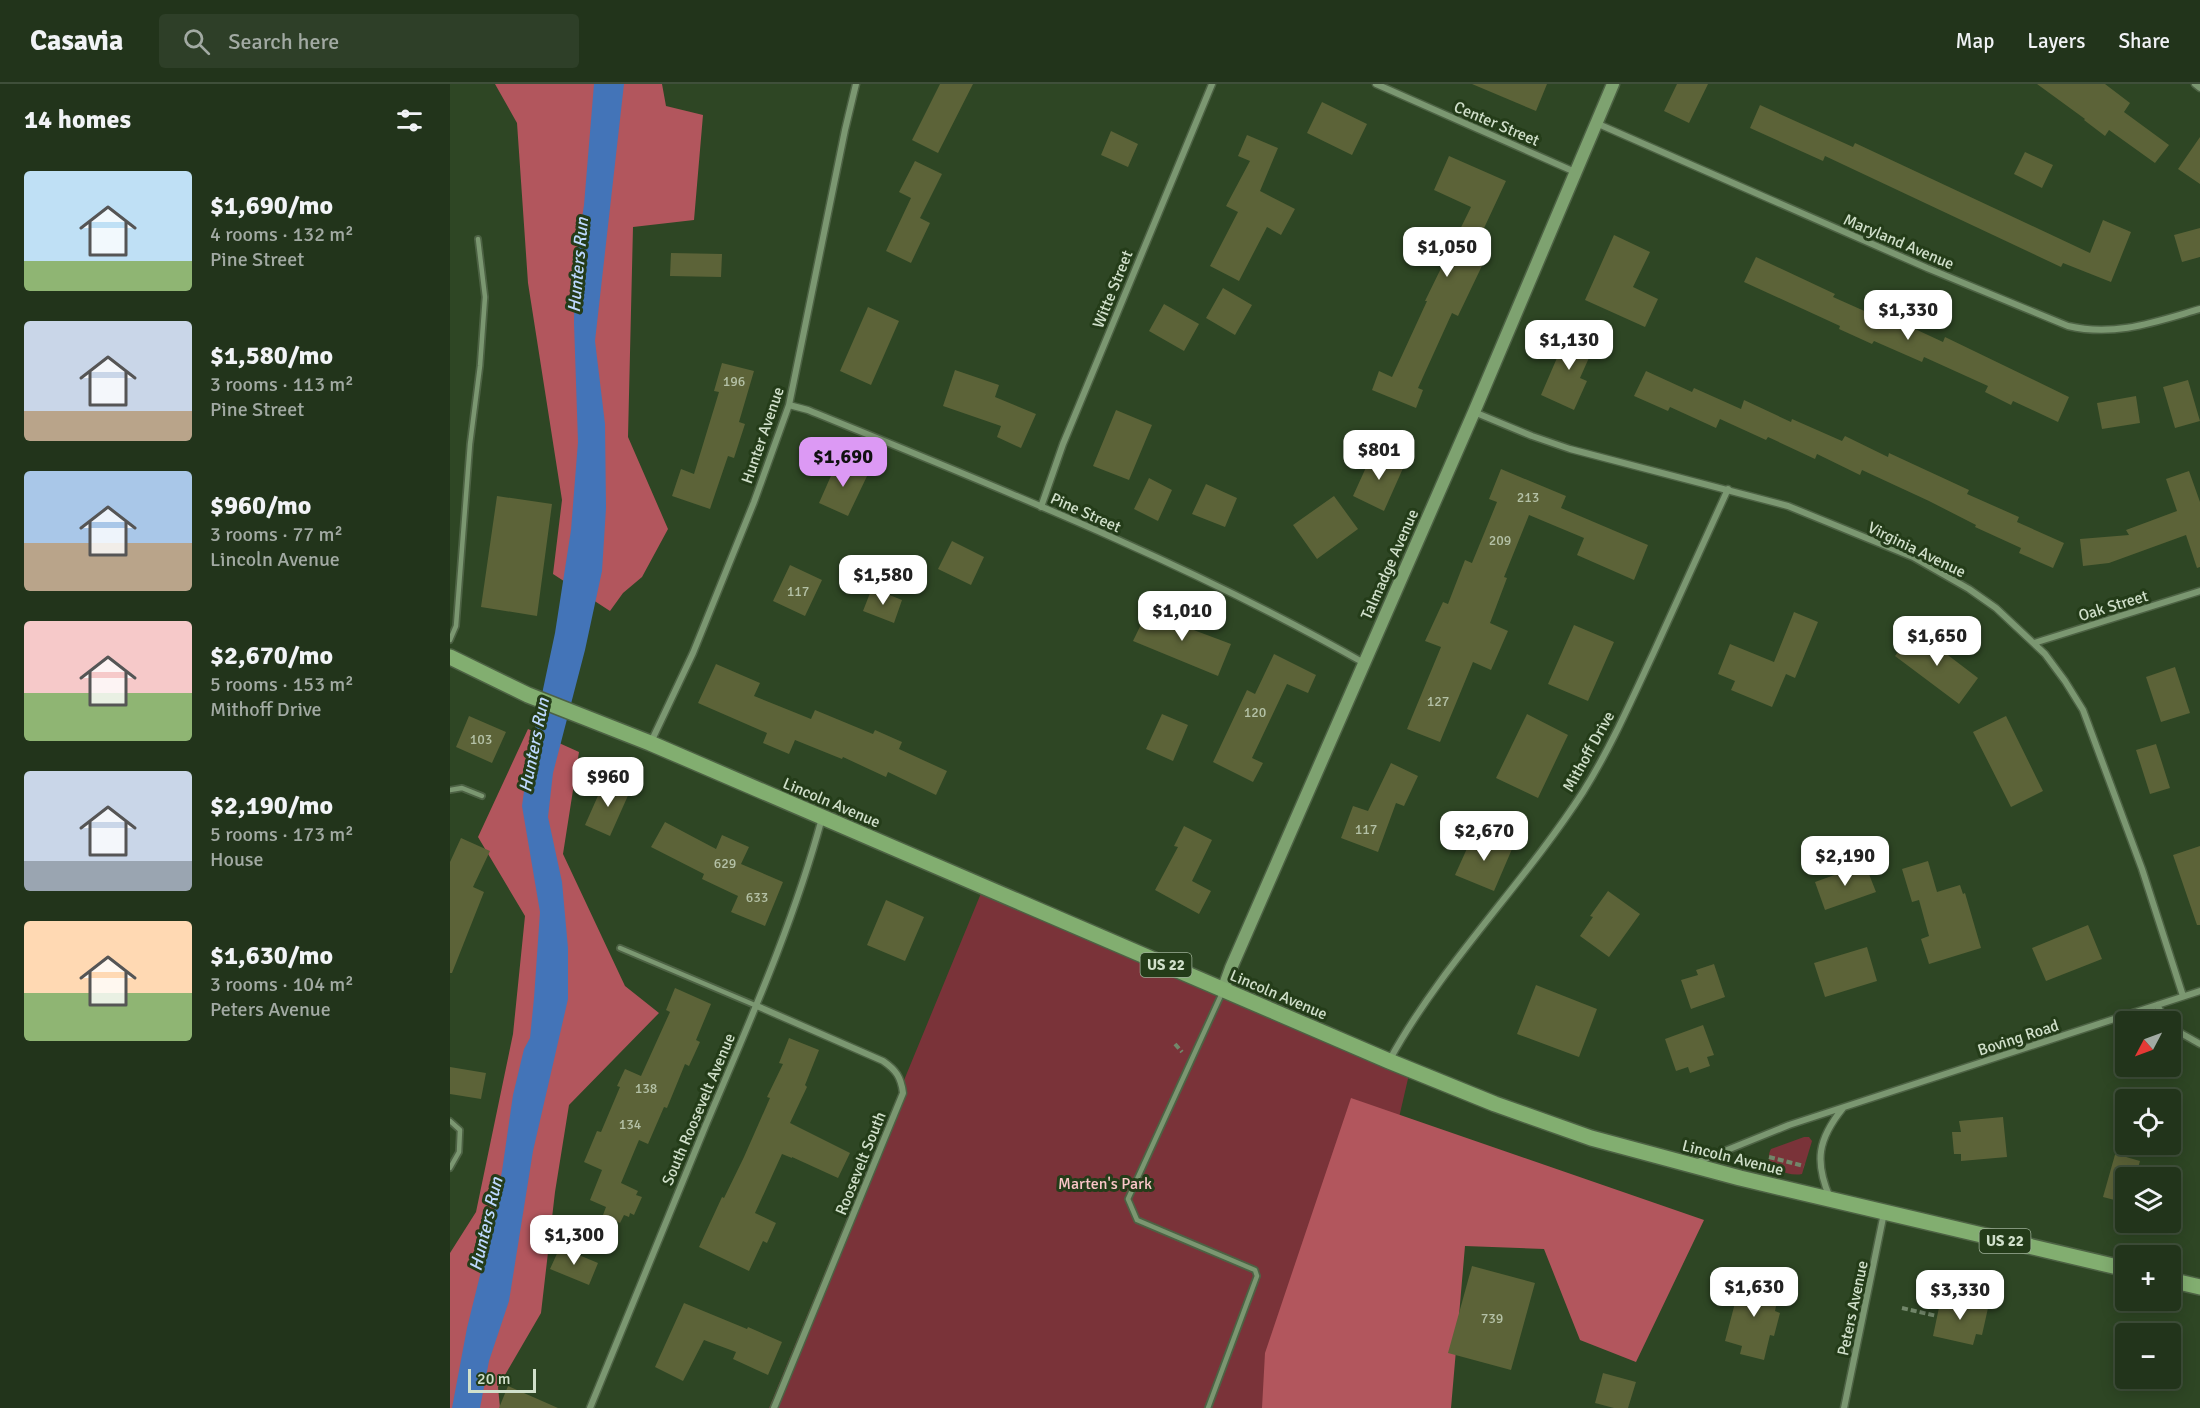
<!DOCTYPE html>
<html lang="en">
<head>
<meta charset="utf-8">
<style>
  body { margin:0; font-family:Signika,sans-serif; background:#2e3f28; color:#f1f3f6; height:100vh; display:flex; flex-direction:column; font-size:22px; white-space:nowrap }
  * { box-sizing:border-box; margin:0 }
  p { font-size:20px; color:#a2aaa3 }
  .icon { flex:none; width:33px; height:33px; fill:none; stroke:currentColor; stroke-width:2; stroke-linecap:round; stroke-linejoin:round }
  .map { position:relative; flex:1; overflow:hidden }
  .panel { display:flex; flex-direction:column; background:#22341b; width:450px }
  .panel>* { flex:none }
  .needle { width:39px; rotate:229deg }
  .buttons { position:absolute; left:1665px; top:927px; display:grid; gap:12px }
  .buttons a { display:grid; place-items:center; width:66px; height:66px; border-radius:6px; background:#22341b; box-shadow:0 3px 15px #0003,0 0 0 2px #3f4f3a; font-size:30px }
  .scale { position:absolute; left:18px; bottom:15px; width:68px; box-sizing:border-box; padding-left:6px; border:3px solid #d1e0cb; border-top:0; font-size:16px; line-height:21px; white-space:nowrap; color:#d1e0cb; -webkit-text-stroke:4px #243c19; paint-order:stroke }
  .price { position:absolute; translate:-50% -51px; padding:0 14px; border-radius:12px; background:#fff; color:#222; font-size:20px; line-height:39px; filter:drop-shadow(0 2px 3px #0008) }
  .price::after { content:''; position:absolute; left:50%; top:36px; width:18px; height:14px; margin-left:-9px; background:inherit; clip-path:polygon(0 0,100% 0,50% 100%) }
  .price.current { background:#dc99f4; color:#111 }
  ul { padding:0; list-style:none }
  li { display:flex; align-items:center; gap:18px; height:150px; padding:0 24px }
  li span { display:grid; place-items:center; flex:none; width:168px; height:120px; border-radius:6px; color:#555 }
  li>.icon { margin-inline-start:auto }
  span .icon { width:72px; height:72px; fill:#fffc; stroke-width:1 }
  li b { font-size:26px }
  h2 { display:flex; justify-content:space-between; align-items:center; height:72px; padding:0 24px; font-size:26px }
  header { display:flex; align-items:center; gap:36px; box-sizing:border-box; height:84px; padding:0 30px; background:#22341b; border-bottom:2px solid #3f4f3a }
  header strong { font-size:28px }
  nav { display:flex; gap:33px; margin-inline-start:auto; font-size:21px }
  .search { width:420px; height:54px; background:#2e3f28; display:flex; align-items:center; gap:15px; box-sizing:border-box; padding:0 21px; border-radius:6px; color:#a2aaa3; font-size:22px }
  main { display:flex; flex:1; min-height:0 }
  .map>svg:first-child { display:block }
</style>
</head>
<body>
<header>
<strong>Casavia</strong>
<div class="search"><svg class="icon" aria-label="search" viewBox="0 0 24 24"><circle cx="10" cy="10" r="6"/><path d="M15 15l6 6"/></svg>Search here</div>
<nav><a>Map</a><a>Layers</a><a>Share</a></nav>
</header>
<main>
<section class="panel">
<h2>14 homes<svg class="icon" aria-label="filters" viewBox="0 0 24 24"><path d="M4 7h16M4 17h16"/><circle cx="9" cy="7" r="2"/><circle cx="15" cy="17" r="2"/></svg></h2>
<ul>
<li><span style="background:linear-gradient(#bfe0f5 75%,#8fb573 0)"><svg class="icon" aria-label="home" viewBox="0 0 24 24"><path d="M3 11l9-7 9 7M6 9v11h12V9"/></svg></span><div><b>$1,690/mo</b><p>4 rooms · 132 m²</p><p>Pine Street</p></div></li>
<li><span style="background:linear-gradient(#c9d6e8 75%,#b9a48a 0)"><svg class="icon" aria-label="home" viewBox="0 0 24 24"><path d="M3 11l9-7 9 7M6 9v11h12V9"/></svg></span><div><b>$1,580/mo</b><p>3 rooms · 113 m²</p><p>Pine Street</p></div></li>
<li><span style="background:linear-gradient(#a9c7e8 60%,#b9a48a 0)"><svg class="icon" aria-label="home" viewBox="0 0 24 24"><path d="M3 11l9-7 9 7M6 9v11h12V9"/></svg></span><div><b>$960/mo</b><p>3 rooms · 77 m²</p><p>Lincoln Avenue</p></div></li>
<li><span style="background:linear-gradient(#f6c9c9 60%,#8fb573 0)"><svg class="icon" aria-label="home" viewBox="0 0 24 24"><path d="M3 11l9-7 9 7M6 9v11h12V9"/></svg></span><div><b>$2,670/mo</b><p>5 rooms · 153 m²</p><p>Mithoff Drive</p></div></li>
<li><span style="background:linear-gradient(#c9d6e8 75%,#9aa5b1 0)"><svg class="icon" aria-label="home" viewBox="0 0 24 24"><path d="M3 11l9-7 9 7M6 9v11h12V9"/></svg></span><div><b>$2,190/mo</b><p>5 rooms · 173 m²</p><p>House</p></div></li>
<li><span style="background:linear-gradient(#ffd9b3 60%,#8fb573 0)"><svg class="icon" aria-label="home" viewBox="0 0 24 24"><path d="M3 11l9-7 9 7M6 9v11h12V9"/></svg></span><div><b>$1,630/mo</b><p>3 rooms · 104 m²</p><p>Peters Avenue</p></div></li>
</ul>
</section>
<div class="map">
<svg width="1750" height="1324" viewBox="0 0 1750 1324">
  <rect width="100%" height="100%" fill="#2e4624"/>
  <!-- green -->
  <path fill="#7a3339" d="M 534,802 L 960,986 L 882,1324 L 319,1324 Z
    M 1354,1053 L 1359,1053 L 1362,1057 L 1352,1090 C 1338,1093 1311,1083 1321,1065 Z"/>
  <!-- forest -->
  <path fill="#b2565d" d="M 45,0 L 212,0 L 216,22 L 253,31 L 244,136 L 183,143 L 178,353 L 218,445 L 192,493 L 173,509 L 160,527 L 103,490 L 112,416 L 78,199 L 67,39 Z
    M 78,645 L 129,668 L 113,770 L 175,902 L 209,929 L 119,1021 L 105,1108 L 91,1229 L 48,1303 L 50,1324 L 0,1324 L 0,1169 L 26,1128 L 63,950 L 75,832 L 28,753 Z
    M 901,1014 L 1254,1136 L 1186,1278 L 1130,1256 L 1094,1165 L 1015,1162 L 1001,1324 L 812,1324 L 815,1269 Z"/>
  <!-- water -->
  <path fill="#4374b8" d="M 144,0 L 174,0 L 145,257 L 155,340 L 156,424 L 152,487 L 135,566 L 103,689 L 98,733 L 112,798 L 118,864 L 118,915 L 83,1067 L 59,1217 L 39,1277 L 30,1324 L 2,1324 L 17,1244 L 36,1167 L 52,1087 L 63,1011 L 74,965 L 80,954 L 84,914 L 90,828 L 72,722 L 79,671 L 105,549 L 121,446 L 128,358 L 124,239 L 125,179 L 134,121 Z"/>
  <!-- building -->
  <path fill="#5c6338" d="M 490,0 L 523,0 L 488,69 L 462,56 Z
    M 1022,0 L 1097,0 L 1086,27 Z
    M 1227,0 L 1258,0 L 1239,39 L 1214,27 Z
    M 1587,0 L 1655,0 L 1680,19 L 1674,28 L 1719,61 L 1705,79 L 1659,46 L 1655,52 L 1634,36 L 1635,35 Z
    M 872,18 L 917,40 L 902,71 L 857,49 Z
    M 1310,21 L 1403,63 L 1405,59 L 1640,169 L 1653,136 L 1681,148 L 1661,198 L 1613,179 L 1611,183 L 1375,72 L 1373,77 L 1300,44 Z
    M 661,47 L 688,60 L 678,83 L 651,71 Z
    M 797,51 L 828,64 L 810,107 L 845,125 L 831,151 L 817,143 L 789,197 L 760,182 L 788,128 L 776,122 L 800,77 L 788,72 Z
    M 1750,53 L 1750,100 L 1728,85 Z
    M 1575,68 L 1603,81 L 1592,104 L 1564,90 Z
    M 999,72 L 1056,97 L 1028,157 L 1041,163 L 1008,232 L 1002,229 L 968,304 L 973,306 L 966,324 L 922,306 L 929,287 L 942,293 L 977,217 L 975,217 L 1021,123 L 984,106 Z
    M 465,77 L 492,90 L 470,134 L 480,139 L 461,179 L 436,167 L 461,114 L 449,108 Z
    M 1750,144 L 1750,173 L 1732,178 L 1724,151 Z
    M 1164,151 L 1200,168 L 1183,203 L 1208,215 L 1195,243 L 1135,216 Z
    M 221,169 L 272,170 L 271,193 L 220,192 Z
    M 1306,173 L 1385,210 L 1383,213 L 1448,242 L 1450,238 L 1493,258 L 1495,253 L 1619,313 L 1608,338 L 1563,317 L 1561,321 L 1535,308 L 1538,302 L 1474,273 L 1472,278 L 1424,257 L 1422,260 L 1389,245 L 1390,242 L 1294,198 Z
    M 773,204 L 802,221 L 785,251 L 756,234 Z
    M 714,220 L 749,240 L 734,267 L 699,247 Z
    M 418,223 L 449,237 L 421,301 L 390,287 Z
    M 1119,246 L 1146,258 L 1130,294 L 1137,297 L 1124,326 L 1091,311 Z
    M 272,279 L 304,287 L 289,338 L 295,340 L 284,374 L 278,372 L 260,425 L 222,412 L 231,385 L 244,390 L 269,308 L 264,307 Z
    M 505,286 L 549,301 L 545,313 L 586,330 L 571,364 L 547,353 L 551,342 L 493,322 Z
    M 1196,287 L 1242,308 L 1244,304 L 1291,325 L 1294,316 L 1341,338 L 1342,335 L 1392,357 L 1395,352 L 1438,373 L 1439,369 L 1519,406 L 1517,410 L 1569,433 L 1567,438 L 1614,459 L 1603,484 L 1569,469 L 1571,464 L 1525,443 L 1526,441 L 1479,417 L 1412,386 L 1410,391 L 1367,370 L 1365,375 L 1318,353 L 1316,356 L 1270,335 L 1266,344 L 1220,323 L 1218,327 L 1184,312 Z
    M 1738,296 L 1750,337 L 1725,344 L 1713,303 Z
    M 1686,312 L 1690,339 L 1652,345 L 1647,319 Z
    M 666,326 L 702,341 L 679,396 L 643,382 Z
    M 923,368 L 954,382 L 934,427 L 903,412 Z
    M 388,376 L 418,390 L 398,432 L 369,419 Z
    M 1051,385 L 1116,412 L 1111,424 L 1198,461 L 1184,496 L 1127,471 L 1134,454 L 1079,431 L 1054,493 L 1057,494 L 1040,539 L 1058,547 L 1041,586 L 1023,578 L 990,658 L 957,645 L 991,563 L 975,557 L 993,518 L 998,520 L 1015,476 L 1022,479 L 1047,418 L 1039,415 Z
    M 1739,387 L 1750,418 L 1750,483 L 1747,484 L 1736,451 L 1659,479 L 1633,482 L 1630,455 L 1679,451 L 1676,446 L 1727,427 L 1716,395 Z
    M 699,394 L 722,406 L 708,437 L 684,425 Z
    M 756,400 L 787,414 L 775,443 L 742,430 Z
    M 47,412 L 102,420 L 87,532 L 31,523 Z
    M 884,412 L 908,445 L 867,475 L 843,441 Z
    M 502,457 L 534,473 L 521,501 L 488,485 Z
    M 340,481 L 372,496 L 355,532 L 323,517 Z
    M 422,504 L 452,516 L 444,539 L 413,527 Z
    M 700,522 L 728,535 L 725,539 L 781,560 L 768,592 L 683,557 Z
    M 1344,528 L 1368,538 L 1345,594 L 1336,590 L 1322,623 L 1281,606 L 1285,597 L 1268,590 L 1280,560 L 1324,578 Z
    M 1124,541 L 1164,558 L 1138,617 L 1098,600 Z
    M 1465,546 L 1528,594 L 1509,620 L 1445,572 Z
    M 824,570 L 866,591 L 858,609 L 837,600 L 802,674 L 813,679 L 803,698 L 763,678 L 797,606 L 805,610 Z
    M 266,580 L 310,599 L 304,612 L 361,635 L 365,626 L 423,650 L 425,646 L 452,658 L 449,665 L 497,687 L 486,711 L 438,688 L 436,693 L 393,673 L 392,675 L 345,656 L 339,670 L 313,659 L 317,649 L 248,619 Z
    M 1725,583 L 1740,629 L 1711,638 L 1696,593 Z
    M 712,630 L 738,641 L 723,677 L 696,665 Z
    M 1077,630 L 1118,651 L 1088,714 L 1046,694 Z
    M 19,632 L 56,648 L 42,679 L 6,663 Z
    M 1556,632 L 1593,707 L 1561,723 L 1523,648 Z
    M 1706,660 L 1720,704 L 1700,710 L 1686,666 Z
    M 941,679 L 968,692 L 954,722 L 946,719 L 928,768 L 891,754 L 903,722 L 918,727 Z
    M 155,696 L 180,707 L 160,752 L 135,741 Z
    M 215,738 L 266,765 L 272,751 L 299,763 L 291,780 L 333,798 L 315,842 L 281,828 L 288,812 L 252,795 L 254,790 L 201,763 Z
    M 734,742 L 762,756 L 742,797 L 761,807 L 749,830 L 705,806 L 728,763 L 724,762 Z
    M 1024,749 L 1062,765 L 1044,807 L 1005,791 Z
    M 11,754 L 40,767 L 23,803 L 34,808 L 2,889 L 0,889 L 0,778 Z
    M 1750,762 L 1750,841 L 1747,841 L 1723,771 Z
    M 1478,777 L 1487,808 L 1510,801 L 1513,810 L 1515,809 L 1531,864 L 1479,880 L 1471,855 L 1479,852 L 1469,816 L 1462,818 L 1452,785 Z
    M 1415,780 L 1426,808 L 1375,826 L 1365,798 Z
    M 1158,807 L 1190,830 L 1159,873 L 1130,852 L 1143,833 L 1140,832 Z
    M 436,816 L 474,833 L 455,877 L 417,861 Z
    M 1638,841 L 1652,875 L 1596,897 L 1582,864 Z
    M 1417,863 L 1427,897 L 1375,913 L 1364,879 Z
    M 1264,880 L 1275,913 L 1241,925 L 1231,896 L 1248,891 L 1246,886 Z
    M 1086,901 L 1147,925 L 1129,973 L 1067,950 Z
    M 225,904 L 261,920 L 246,956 L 250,958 L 239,982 L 235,980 L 217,1024 L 214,1023 L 198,1060 L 189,1056 L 171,1099 L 188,1107 L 186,1111 L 192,1113 L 184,1131 L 180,1129 L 179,1133 L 174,1131 L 170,1139 L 153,1131 L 156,1123 L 140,1116 L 152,1086 L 134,1078 L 147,1047 L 151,1048 L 170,1003 L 167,1002 L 175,985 L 191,992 L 220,928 L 216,926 Z
    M 1253,941 L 1264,971 L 1257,973 L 1260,982 L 1240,989 L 1238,983 L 1226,987 L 1215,955 Z
    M 339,954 L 369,966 L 355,1001 L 357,1003 L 340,1039 L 400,1069 L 388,1094 L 342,1073 L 342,1074 L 332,1070 L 305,1129 L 326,1139 L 317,1159 L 313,1157 L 299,1187 L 249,1163 L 272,1113 L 274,1114 L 294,1073 L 320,1014 L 317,1013 L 333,980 L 329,979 Z
    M 0,983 L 36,989 L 31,1015 L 0,1010 Z
    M 1553,1033 L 1557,1073 L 1511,1077 L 1511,1070 L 1504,1070 L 1502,1048 L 1511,1048 L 1509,1037 Z
    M 1670,1053 L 1676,1054 L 1676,1073 L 1690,1077 L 1685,1094 L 1676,1094 L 1676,1119 L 1653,1113 Z
    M 110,1163 L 148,1179 L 139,1201 L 100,1185 Z
    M 1022,1182 L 1085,1199 L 1061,1286 L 998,1269 Z
    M 1300,1192 L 1323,1197 L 1320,1209 L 1328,1212 L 1325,1227 L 1330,1229 L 1324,1252 L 1320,1251 L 1314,1276 L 1290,1270 L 1292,1262 L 1275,1257 L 1290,1200 L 1297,1202 Z
    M 1491,1214 L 1538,1224 L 1532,1251 L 1526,1250 L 1523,1261 L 1483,1252 Z
    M 234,1219 L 297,1245 L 298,1243 L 332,1258 L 318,1291 L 283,1275 L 286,1268 L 254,1256 L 233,1297 L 205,1283 Z
    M 1153,1289 L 1186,1298 L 1178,1324 L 1164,1324 L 1145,1319 Z
    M 58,1302 L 108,1324 L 49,1324 Z"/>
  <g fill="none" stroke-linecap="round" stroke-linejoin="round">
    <defs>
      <path id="lane" d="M 0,556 L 6,542 L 20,360 L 30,282 L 35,213 L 28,155
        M 0,706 L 12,704 L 32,712
        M 170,864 L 307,922
        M 0,1037 L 10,1046 L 9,1068 L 0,1084
        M 758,1324 L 807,1192 L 805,1186 L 687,1136 L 678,1115 L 772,909"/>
      <path id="street" d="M 926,0 L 1125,88
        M 1745,0 L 1750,4
        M 1146,39 L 1477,184 L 1618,242 C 1665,253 1705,238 1750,225
        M 339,321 L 358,326 C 546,403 737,478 914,579
        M 1024,328 L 1082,352 L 1120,365 L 1338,422 L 1463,473 L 1519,505 L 1546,524 L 1595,570 L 1615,597 L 1633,626 L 1692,785 L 1733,912
        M 591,423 L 613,360 L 762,0
        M 1584,559 L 1750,507
        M 201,658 L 243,569 L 304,418 L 339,321 L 395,46 L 406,0
        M 1707,921 L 1717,938
        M 307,922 L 433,977 C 446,986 451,993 453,1009 L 324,1324
        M 1720,943 L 1750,960
        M 939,977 C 992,880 1073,801 1133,708 C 1160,665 1181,617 1203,570 C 1228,515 1253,460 1278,405
        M 1245,1079 L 1339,1041 L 1750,907
        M 1380,1114 C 1364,1077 1368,1055 1393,1024
        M 140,1324 C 178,1230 216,1136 255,1043 C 298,941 343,841 372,734
        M 1394,1324 L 1434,1129"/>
      <path id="secondary" d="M 773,906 L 781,884 L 1024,328 L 1163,0"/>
      <path id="primary" d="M 0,573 L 78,611 L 200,659 L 939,977 L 1045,1020 L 1141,1054 L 1290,1094 L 1676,1185
        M 1720,1196 L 1750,1203"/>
    </defs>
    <!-- lane casing -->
    <use href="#lane" stroke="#4d6244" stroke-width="8"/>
    <!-- street casing -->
    <use href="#street" stroke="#4d6244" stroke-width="9"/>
    <!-- secondary casing -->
    <use href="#secondary" stroke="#4d6244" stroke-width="15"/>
    <!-- primary casing -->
    <use href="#primary" stroke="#4d6244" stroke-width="18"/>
    <!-- path -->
    <path stroke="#72876a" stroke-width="4" stroke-dasharray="6 3" stroke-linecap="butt" d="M 725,960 L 732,968
      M 1319,1073 L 1354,1082
      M 1452,1224 L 1487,1232"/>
    <!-- lane -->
    <use href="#lane" stroke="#7b9771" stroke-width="4.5"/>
    <!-- street -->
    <use href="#street" stroke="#7b9771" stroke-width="6"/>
    <!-- secondary -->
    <use href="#secondary" stroke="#7ea270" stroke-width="12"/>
    <!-- primary -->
    <use href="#primary" stroke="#82ae70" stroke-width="15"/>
  </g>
  <g text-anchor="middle" stroke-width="6" stroke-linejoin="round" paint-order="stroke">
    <!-- number labels -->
    <g font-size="14" fill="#b4c1a6">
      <text x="284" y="302">196</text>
      <text x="1078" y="418">213</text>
      <text x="1050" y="461">209</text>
      <text x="348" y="512">117</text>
      <text x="988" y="622">127</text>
      <text x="805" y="633">120</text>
      <text x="31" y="660">103</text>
      <text x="916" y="750">117</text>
      <text x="275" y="784">629</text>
      <text x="307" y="818">633</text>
      <text x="196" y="1009">138</text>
      <text x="180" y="1045">134</text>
      <text x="1042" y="1239">739</text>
    </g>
    <!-- shield labels -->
    <g fill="#243c19" stroke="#9daf96" stroke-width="1.5">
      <rect x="690.5" y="869" width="51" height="24" rx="4.5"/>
      <rect x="1529.5" y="1145" width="51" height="24" rx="4.5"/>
    </g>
    <g font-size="15" font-weight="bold" fill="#d1e0cb">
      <text x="716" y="886">US 22</text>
      <text x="1555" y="1162">US 22</text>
    </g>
    <!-- street labels -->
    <g font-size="16" fill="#d1e0cb" stroke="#243c19">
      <text transform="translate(1047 39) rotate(23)" y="6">Center Street</text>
      <text transform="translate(1449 157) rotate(23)" y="6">Maryland Avenue</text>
      <text transform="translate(662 205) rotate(-68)" y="6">Witte Street</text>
      <text transform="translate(312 351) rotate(-71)" y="6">Hunter Avenue</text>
      <text transform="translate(636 428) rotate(24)" y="6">Pine Street</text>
      <text transform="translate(1467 465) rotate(26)" y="6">Virginia Avenue</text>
      <text transform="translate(939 480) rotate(-66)" y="6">Talmadge Avenue</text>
      <text transform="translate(1663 521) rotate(-17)" y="6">Oak Street</text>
      <text transform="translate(1138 667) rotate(-61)" y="6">Mithoff Drive</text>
      <text transform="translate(382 718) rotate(23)" y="6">Lincoln Avenue</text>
      <text transform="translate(829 910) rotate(23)" y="6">Lincoln Avenue</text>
      <text transform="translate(1568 953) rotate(-18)" y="6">Boving Road</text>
      <text transform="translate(248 1025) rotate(-67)" y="6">South Roosevelt Avenue</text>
      <text transform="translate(1283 1073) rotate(14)" y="6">Lincoln Avenue</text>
      <text transform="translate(410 1079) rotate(-68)" y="6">Roosevelt South</text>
      <text transform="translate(1402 1224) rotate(-78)" y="6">Peters Avenue</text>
    </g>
    <!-- park labels -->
    <g font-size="16" fill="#fac6c7" stroke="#243c19">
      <text x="655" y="1105">Marten's Park</text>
    </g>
    <!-- water labels -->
    <g font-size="18" font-style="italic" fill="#bed9ff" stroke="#243c19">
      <text transform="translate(128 181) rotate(-85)" y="6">Hunters Run</text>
      <text transform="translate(84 661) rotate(-79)" y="6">Hunters Run</text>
      <text transform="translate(36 1140) rotate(-77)" y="6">Hunters Run</text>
    </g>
  </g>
</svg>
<div class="buttons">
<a><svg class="needle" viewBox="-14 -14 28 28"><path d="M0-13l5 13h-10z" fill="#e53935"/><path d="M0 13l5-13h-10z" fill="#a2aaa3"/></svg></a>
<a><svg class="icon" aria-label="locate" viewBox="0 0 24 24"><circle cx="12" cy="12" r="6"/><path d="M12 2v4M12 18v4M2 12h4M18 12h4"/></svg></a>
<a><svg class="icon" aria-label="layers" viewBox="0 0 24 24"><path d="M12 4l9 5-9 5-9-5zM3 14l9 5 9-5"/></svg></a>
<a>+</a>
<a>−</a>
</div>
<div class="scale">20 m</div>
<b class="price" style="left:997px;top:194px">$1,050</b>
<b class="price" style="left:1458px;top:257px">$1,330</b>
<b class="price" style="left:1119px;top:287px">$1,130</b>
<b class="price" style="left:929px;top:397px">$801</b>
<b class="price current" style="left:393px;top:404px">$1,690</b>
<b class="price" style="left:433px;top:522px">$1,580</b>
<b class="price" style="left:732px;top:558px">$1,010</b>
<b class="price" style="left:1487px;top:583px">$1,650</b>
<b class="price" style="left:158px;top:724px">$960</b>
<b class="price" style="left:1034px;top:778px">$2,670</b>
<b class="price" style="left:1395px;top:803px">$2,190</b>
<b class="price" style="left:124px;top:1182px">$1,300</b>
<b class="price" style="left:1304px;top:1234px">$1,630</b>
<b class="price" style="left:1510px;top:1237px">$3,330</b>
</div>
</main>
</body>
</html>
